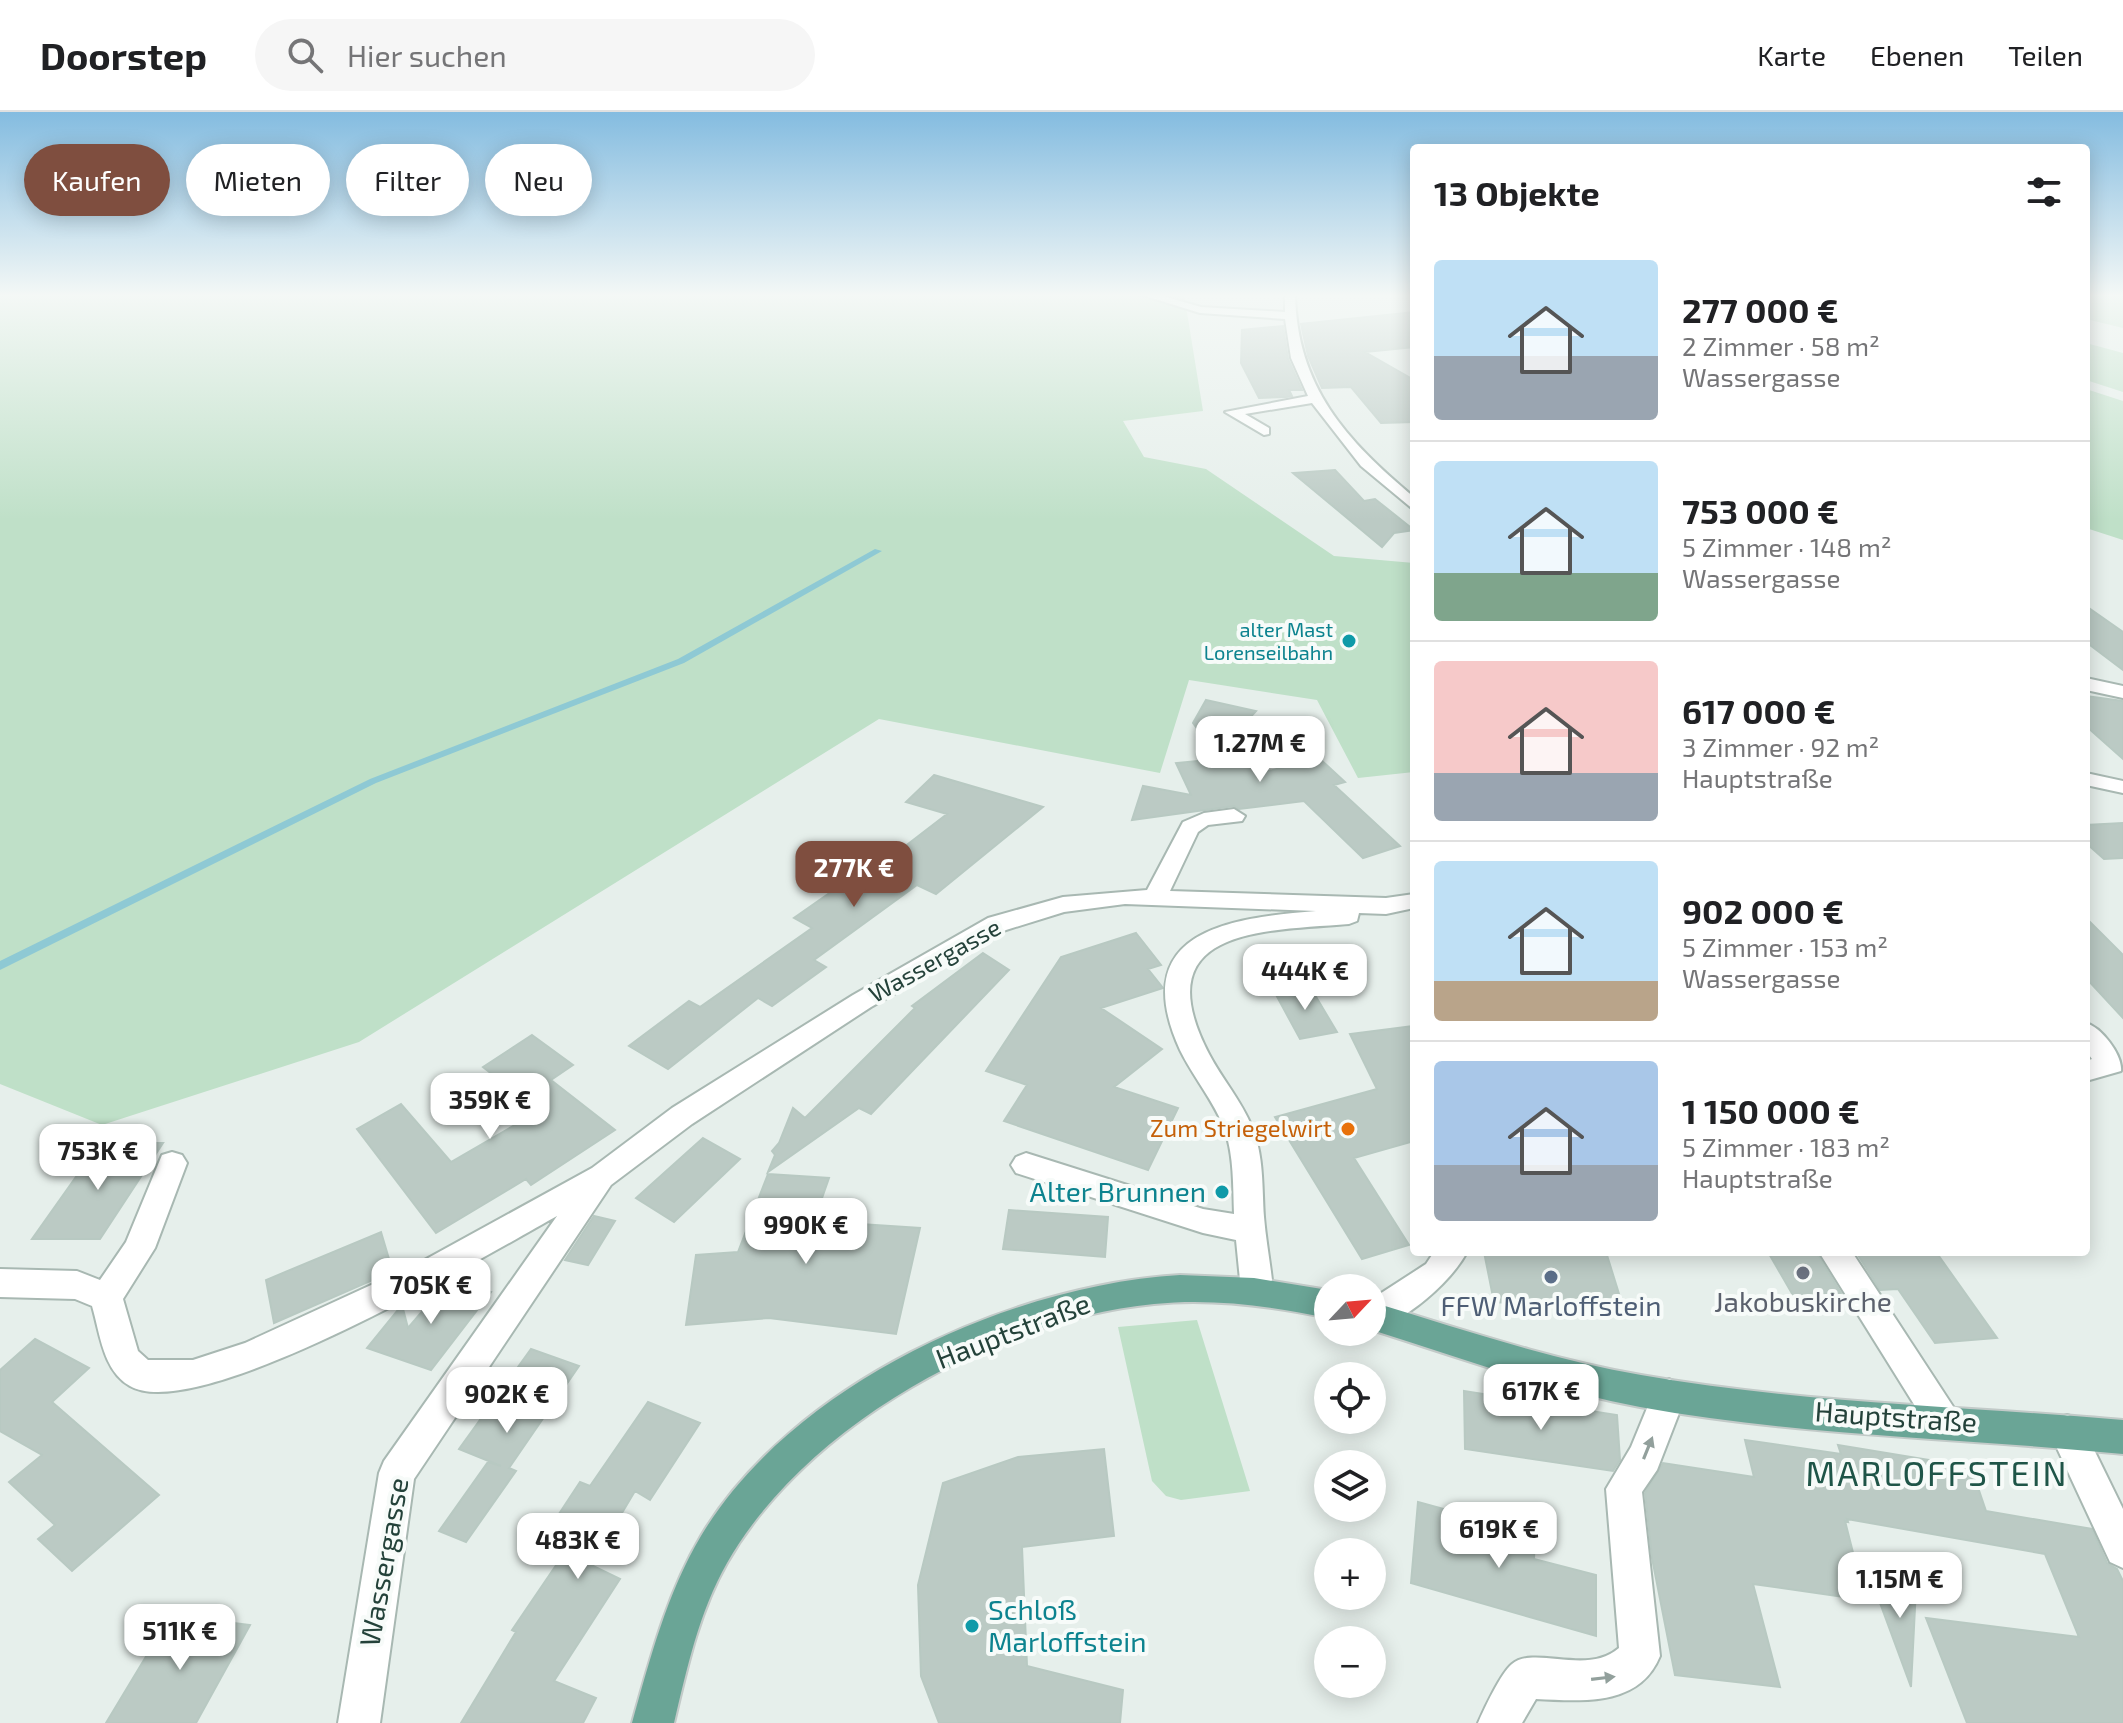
<!DOCTYPE html>
<html lang="de">
<head>
<meta charset="utf-8">
<style>
  body { margin:0; font-family:"Exo 2",sans-serif; background:#f6f6f6; color:#202124; height:100vh; display:flex; flex-direction:column; font-size:30px; white-space:nowrap }
  * { box-sizing:border-box; margin:0 }
  p { font-size:26px; color:#757577 }
  .icon { flex:none; width:44px; height:44px; fill:none; stroke:currentColor; stroke-width:2; stroke-linecap:round; stroke-linejoin:round }
  .map { position:relative; flex:1; overflow:hidden }
  .panel { position:absolute; left:1410px; top:32px; width:680px; height:1112px; display:flex; flex-direction:column; background:#fff; border-radius:8px; box-shadow:0 4px 20px #0003 }
  .panel>* { flex:none }
  .hud { position:absolute; left:24px; top:32px; width:760px; height:72px; display:flex; gap:16px }
  .needle { width:52px; rotate:64deg }
  .tools { position:absolute; left:1314px; top:1162px; display:grid; gap:16px }
  .tools a { display:grid; place-items:center; width:72px; height:72px; border-radius:50%; background:#fff; box-shadow:0 4px 20px #0003; font-size:40px }
  .price { position:absolute; translate:-50% -68px; padding:0 18px; border-radius:16px; background:#fff; color:#222; font-size:26px; line-height:52px; filter:drop-shadow(0 2px 4px #0008) }
  .price::after { content:''; position:absolute; left:50%; top:48px; width:24px; height:18px; margin-left:-12px; background:inherit; clip-path:polygon(0 0,100% 0,50% 100%) }
  .price.on { background:#7f4e3f; color:#fff }
  ul { padding:0; list-style:none }
  li { display:flex; align-items:center; gap:24px; height:200px; padding:0 24px }
  li+li { border-top:2px solid #e0e0e0 }
  li span { display:grid; place-items:center; flex:none; width:224px; height:160px; border-radius:8px; color:#555 }
  li>.icon { margin-inline-start:auto }
  span .icon { width:96px; height:96px; fill:#fffc; stroke-width:1 }
  li b { font-size:34px }
  h2 { display:flex; justify-content:space-between; align-items:center; height:96px; padding:0 24px; font-size:34px }
  .chip { padding:0 28px; border-radius:36px; background:#fff; box-shadow:0 4px 20px #0003; font-size:28px; line-height:72px }
  .chip.on { background:#7f4e3f; color:#fff }
  header { display:flex; align-items:center; gap:48px; box-sizing:border-box; height:112px; padding:0 40px; background:#fff; border-bottom:2px solid #e0e0e0 }
  header strong { font-size:38px }
  nav { display:flex; gap:44px; margin-inline-start:auto; font-size:28px }
  .search { width:560px; height:72px; background:#f6f6f6; display:flex; align-items:center; gap:20px; box-sizing:border-box; padding:0 28px; border-radius:44px; color:#757577; font-size:30px }
  .map>svg:first-child { display:block }
</style>
</head>
<body>
<header>
<strong>Doorstep</strong>
<div class="search"><svg class="icon" aria-label="search" viewBox="0 0 24 24"><circle cx="10" cy="10" r="6"/><path d="M15 15l6 6"/></svg>Hier suchen</div>
<nav><a>Karte</a><a>Ebenen</a><a>Teilen</a></nav>
</header>
<div class="map">
<svg width="2123" height="1611" viewBox="0 0 2123 1611">
  <rect width="100%" height="100%" fill="#e6efeb"/>
  <!-- green -->
  <path fill="#bfe0c8" d="M 0,182 L 1184,182 L 1203,299 L 1123,309 L 1144,345 L 1206,357 L 1334,444 L 1414,451 L 1414,660 L 1358,666 L 1317,588 L 1189,568 L 1160,661 L 879,607 L 359,930 L 102,1013 L 0,972 Z
    M 2086,182 L 2123,182 L 2123,216 L 2086,207 Z
    M 2086,231 L 2123,241 L 2123,280 L 2086,268 Z
    M 2086,277 L 2123,289 L 2123,428 L 2086,416 Z
    M 1197,1208 L 1250,1379 L 1181,1388 L 1166,1384 L 1152,1369 L 1118,1215 Z"/>
  <g fill="none" stroke-linecap="round" stroke-linejoin="round">
    <!-- stream -->
    <path fill="#8ec9d4" fill-rule="evenodd" d="M 875,437 L 882,439 L 684,551 L 376,671 L 0,858 L 0,849 L 370,667 L 678,547 Z"/>
  </g>
  <!-- building -->
  <path fill="#bbcac4" stroke="#b8c9c2" stroke-width="2" d="M 1414,200 L 1414,235 L 1365,240 L 1414,268 L 1414,310 L 1381,311 L 1351,275 L 1322,276 L 1308,244 L 1301,212 Z
    M 1283,214 L 1288,247 L 1302,278 L 1289,278 L 1292,284 L 1286,285 L 1259,286 L 1241,251 L 1242,218 Z
    M 1335,358 L 1364,389 L 1375,387 L 1414,418 L 1394,421 L 1382,435 L 1293,361 Z
    M 2086,494 L 2123,520 L 2123,558 L 2086,530 Z
    M 2086,584 L 2123,589 L 2123,647 L 2086,614 Z
    M 1206,588 L 1256,599 L 1244,612 L 1261,661 L 1319,646 L 1345,670 L 1334,673 L 1400,734 L 1363,746 L 1304,689 L 1239,697 L 1234,694 L 1132,708 L 1143,674 L 1191,683 L 1176,651 L 1219,647 L 1193,611 Z
    M 934,663 L 1043,695 L 936,782 L 917,773 L 814,848 L 826,855 L 772,894 L 758,886 L 668,957 L 629,934 L 689,889 L 700,895 L 812,816 L 794,806 L 844,771 L 852,775 L 947,702 L 906,690 Z
    M 2123,711 L 2123,746 L 2104,747 L 2086,731 L 2086,713 Z
    M 2086,806 L 2123,843 L 2123,906 L 2086,866 Z
    M 1136,821 L 1161,853 L 1148,857 L 1163,876 L 1101,896 L 1162,937 L 1114,975 L 1178,996 L 1148,1058 L 1004,1009 L 1027,973 L 986,959 L 1061,845 Z
    M 983,841 L 1009,858 L 871,1002 L 859,996 L 768,1060 L 775,1043 L 772,1039 L 779,1031 L 793,996 L 805,1006 L 915,896 L 912,894 Z
    M 1309,873 L 1337,920 L 1300,927 L 1274,879 Z
    M 1414,914 L 1414,1029 L 1354,1046 L 1409,1133 L 1362,1147 L 1275,1005 L 1377,977 L 1350,922 Z
    M 532,923 L 573,953 L 551,968 L 615,1018 L 531,1073 L 526,1067 L 436,1121 L 357,1017 L 401,992 L 451,1050 L 539,999 L 483,955 Z
    M 703,1026 L 740,1047 L 674,1110 L 636,1086 Z
    M 100,1031 L 163,1031 L 100,1127 L 32,1127 Z
    M 768,1062 L 829,1066 L 814,1109 L 920,1116 L 896,1222 L 769,1206 L 686,1213 L 696,1143 L 738,1140 Z
    M 1009,1098 L 1108,1105 L 1105,1145 L 1003,1137 Z
    M 594,1104 L 615,1109 L 588,1153 L 565,1148 Z
    M 381,1120 L 389,1147 L 407,1153 L 274,1211 L 266,1168 Z
    M 1484,1140 L 1606,1140 L 1624,1198 L 1494,1190 Z
    M 1768,1140 L 1816,1140 L 1841,1181 L 1794,1185 Z
    M 1856,1140 L 1936,1140 L 1997,1226 L 1935,1231 L 1898,1177 L 1880,1178 Z
    M 450,1167 L 491,1180 L 431,1258 L 367,1236 L 402,1193 L 408,1216 Z
    M 35,1227 L 89,1256 L 52,1290 L 159,1383 L 72,1459 L 38,1427 L 55,1413 L 9,1370 L 42,1343 L 0,1319 L 0,1258 Z
    M 531,1237 L 579,1254 L 509,1356 L 516,1359 L 466,1430 L 439,1419 L 488,1350 L 501,1354 L 459,1337 Z
    M 1464,1279 L 1617,1303 L 1620,1348 L 1613,1359 L 1465,1337 Z
    M 648,1290 L 700,1311 L 650,1388 L 635,1379 L 591,1453 L 620,1467 L 554,1569 L 596,1586 L 583,1611 L 461,1611 L 516,1520 L 512,1518 L 580,1418 L 555,1408 L 580,1370 L 590,1374 Z
    M 1745,1328 L 1841,1342 L 1838,1333 L 1971,1355 L 1986,1399 L 2092,1417 L 2107,1451 L 2117,1457 L 2123,1469 L 2123,1611 L 1967,1611 L 1926,1506 L 2079,1525 L 2045,1442 L 1847,1407 L 1848,1410 L 1845,1409 L 1865,1488 L 1753,1472 L 1780,1575 L 1675,1563 L 1652,1446 L 1645,1381 L 1663,1351 L 1754,1365 Z
    M 1104,1337 L 1114,1424 L 1022,1435 L 1027,1554 L 1123,1578 L 1120,1611 L 939,1611 L 921,1564 L 918,1473 L 943,1371 L 1018,1345 Z
    M 1418,1390 L 1535,1422 L 1534,1447 L 1596,1463 L 1596,1524 L 1411,1471 Z
    M 1873,1472 L 1916,1476 L 1911,1575 Z
    M 171,1503 L 250,1513 L 196,1611 L 106,1611 Z"/>
  <g fill="none" stroke-linecap="round" stroke-linejoin="round">
    <defs>
      <path id="minor" d="M 1139,182 L 1156,182 L 1201,195 L 1285,200 L 1285,182 L 1295,182 C 1297,275 1346,328 1414,385 L 1414,398 L 1361,354 L 1312,291 L 1245,302 L 1269,316 L 1269,322 L 1264,323 L 1225,300 L 1308,284 L 1291,246 L 1285,207 L 1200,201 Z
        M 2086,566 L 2123,574 L 2123,586 L 2086,578 Z
        M 2086,661 L 2123,669 L 2123,681 L 2086,673 Z
        M 1234,697 L 1245,704 L 1242,709 L 1208,713 L 1198,720 L 1170,779 L 1386,786 L 1414,782 L 1414,796 L 1386,802 L 1359,801 L 1357,809 L 1349,812 C 1264,819 1143,815 1209,942 C 1222,967 1241,988 1252,1015 C 1264,1044 1262,1075 1264,1105 C 1266,1130 1271,1154 1273,1178 L 1268,1188 L 1257,1192 L 1246,1188 L 1241,1178 L 1236,1128 L 1203,1121 L 1016,1061 L 1011,1053 L 1016,1045 L 1026,1041 L 1203,1097 L 1234,1102 C 1233,1074 1234,1045 1225,1018 C 1214,989 1193,965 1180,938 C 1126,819 1229,806 1316,799 L 1125,792 L 1064,800 L 1006,818 L 871,895 L 692,1012 L 611,1073 L 414,1367 L 380,1611 L 338,1611 L 379,1361 L 384,1349 L 557,1104 C 487,1143 199,1314 130,1274 C 103,1259 100,1221 92,1194 L 75,1187 L 0,1185 L 0,1157 L 77,1159 L 100,1168 L 126,1130 L 162,1043 L 172,1040 L 182,1043 L 187,1051 L 155,1136 L 123,1187 L 138,1239 L 148,1248 L 193,1248 L 245,1231 L 419,1151 L 592,1056 L 672,996 L 853,883 L 988,806 L 1063,785 L 1147,778 L 1183,710 L 1204,701 Z
        M 2086,911 C 2101,915 2123,943 2121,959 L 2086,969 L 2086,949 L 2092,947 L 2086,939 Z
        M 1434,1140 L 1467,1140 C 1451,1170 1405,1210 1372,1218 L 1372,1187 L 1426,1152 Z
        M 1819,1140 L 1852,1140 L 1954,1296 L 1959,1307 L 1954,1318 L 1942,1323 L 1930,1318 Z
        M 1669,1267 L 1681,1272 L 1686,1283 L 1657,1358 L 1642,1380 L 1660,1544 C 1639,1595 1583,1589 1536,1587 L 1522,1611 L 1478,1611 C 1484,1597 1501,1561 1512,1552 C 1535,1533 1587,1564 1619,1536 L 1606,1377 L 1631,1335 L 1657,1272 Z
        M 2067,1303 L 2079,1307 L 2123,1397 L 2123,1456 L 2110,1450 L 2049,1319 L 2055,1307 Z"/>
      <path id="major" d="M 1180,1163 L 1254,1166 L 1328,1178 L 1328,1206 C 1271,1194 1212,1186 1154,1192 C 998,1207 806,1312 727,1451 C 699,1500 687,1556 674,1611 L 632,1611 C 650,1547 667,1481 701,1424 C 791,1273 1009,1173 1180,1163 Z
        M 1372,1190 C 1461,1217 1549,1247 1641,1263 C 1800,1291 1962,1294 2123,1308 L 2123,1342 C 1962,1326 1799,1324 1640,1295 C 1549,1278 1460,1246 1372,1218 Z"/>
    </defs>
    <!-- minor casing -->
    <use href="#minor" stroke="#a8b8b2" stroke-width="4"/>
    <!-- major casing -->
    <use href="#major" stroke="#c2cac8" stroke-width="4"/>
    <!-- minor -->
    <use href="#minor" fill="#fff" fill-rule="evenodd"/>
    <!-- major -->
    <use href="#major" fill="#6aa596" fill-rule="evenodd"/>
  </g>
  <!-- one-way arrows -->
  <defs><path id="oneway-solid" d="M-6-.8H1V-3.2L6.5 0L1 3.2V.8H-6Z" transform="scale(2)"/></defs>
  <g fill="#92a09c">
    <use href="#oneway-solid" transform="translate(1648 1336) rotate(-68)"/>
    <use href="#oneway-solid" transform="translate(1603 1566) rotate(-7)"/>
  </g>
  <!-- sky -->
  <linearGradient id="sky" x2="0" y2="1"><stop stop-color="#84bce0"/><stop offset="0.45" stop-color="#f4f8f6"/><stop offset="1" stop-color="#f4f8f6" stop-opacity="0"/></linearGradient>
  <rect width="2123" height="408" fill="url(#sky)"/>
  <!-- markers -->
  <g fill="#0f9aa8" stroke="#f7fbf9" stroke-width="3">
    <circle cx="1349" cy="529" r="8"/>
    <circle cx="1222" cy="1080" r="8"/>
    <circle cx="972" cy="1514" r="8"/>
  </g>
  <circle fill="#e8710a" stroke="#f7fbf9" stroke-width="3" cx="1348" cy="1017" r="8"/>
  <circle fill="#6b7280" stroke="#f7fbf9" stroke-width="3" cx="1803" cy="1161" r="8"/>
  <circle fill="#5c6f8a" stroke="#f7fbf9" stroke-width="3" cx="1551" cy="1165" r="8"/>
  <g text-anchor="middle" stroke-width="8" stroke-linejoin="round" paint-order="stroke">
    <!-- far-culture labels -->
    <g font-size="20" fill="#0d838f" stroke="#f7fbf9" text-anchor="end">
      <text x="1333" y="525">alter Mast<tspan x="1333" dy="23">Lorenseilbahn</tspan></text>
    </g>
    <!-- street labels -->
    <g font-size="24" fill="#24423a" stroke="#f7fbf9">
      <text transform="translate(935 849) rotate(-29)" y="8">Wassergasse</text>
    </g>
    <!-- food labels -->
    <g font-size="24" fill="#c56008" stroke="#f7fbf9" text-anchor="end">
      <text x="1332" y="1025">Zum Striegelwirt</text>
    </g>
    <!-- near-culture labels -->
    <g font-size="28" fill="#0d838f" stroke="#f7fbf9" text-anchor="end">
      <text x="1206" y="1090">Alter Brunnen</text>
      <text x="988" y="1508" text-anchor="start">Schloß<tspan x="988" dy="32">Marloffstein</tspan></text>
    </g>
    <!-- near-worship labels -->
    <g font-size="28" fill="#5b616d" stroke="#f7fbf9">
      <text x="1803" y="1200">Jakobuskirche</text>
    </g>
    <!-- near-service labels -->
    <g font-size="28" fill="#4e5e75" stroke="#f7fbf9">
      <text x="1551" y="1204">FFW Marloffstein</text>
    </g>
    <!-- near-street labels -->
    <g font-size="28" fill="#24423a" stroke="#f7fbf9">
      <text transform="translate(1013 1219) rotate(-21)" y="10">Hauptstraße</text>
      <text transform="translate(1896 1305) rotate(4)" y="10">Hauptstraße</text>
      <text transform="translate(384 1450) rotate(-80)" y="10">Wassergasse</text>
    </g>
    <!-- near-quarter labels -->
    <g font-size="34" letter-spacing="2" fill="#1f5548" stroke="#f7fbf9">
      <text x="1937" y="1374">MARLOFFSTEIN</text>
    </g>
  </g>
</svg>
<div class="tools">
<a><svg class="needle" viewBox="-14 -14 28 28"><path d="M0-13l5 13h-10z" fill="#e53935"/><path d="M0 13l5-13h-10z" fill="#757577"/></svg></a>
<a><svg class="icon" aria-label="locate" viewBox="0 0 24 24"><circle cx="12" cy="12" r="6"/><path d="M12 2v4M12 18v4M2 12h4M18 12h4"/></svg></a>
<a><svg class="icon" aria-label="layers" viewBox="0 0 24 24"><path d="M12 4l9 5-9 5-9-5zM3 14l9 5 9-5"/></svg></a>
<a>+</a>
<a>−</a>
</div>
<b class="price" style="left:1260px;top:672px">1.27M €</b>
<b class="price on" style="left:854px;top:797px">277K €</b>
<b class="price" style="left:1305px;top:900px">444K €</b>
<b class="price" style="left:490px;top:1029px">359K €</b>
<b class="price" style="left:98px;top:1080px">753K €</b>
<b class="price" style="left:806px;top:1154px">990K €</b>
<b class="price" style="left:431px;top:1214px">705K €</b>
<b class="price" style="left:1541px;top:1320px">617K €</b>
<b class="price" style="left:507px;top:1323px">902K €</b>
<b class="price" style="left:1499px;top:1458px">619K €</b>
<b class="price" style="left:578px;top:1469px">483K €</b>
<b class="price" style="left:1900px;top:1508px">1.15M €</b>
<b class="price" style="left:180px;top:1560px">511K €</b>
<div class="hud">
<a class="chip on">Kaufen</a>
<a class="chip">Mieten</a>
<a class="chip">Filter</a>
<a class="chip">Neu</a>
</div>
<section class="panel">
<h2>13 Objekte<svg class="icon" aria-label="filters" viewBox="0 0 24 24"><path d="M4 7h16M4 17h16"/><circle cx="9" cy="7" r="2"/><circle cx="15" cy="17" r="2"/></svg></h2>
<ul>
<li><span style="background:linear-gradient(#bfe0f5 60%,#9aa5b1 0)"><svg class="icon" aria-label="home" viewBox="0 0 24 24"><path d="M3 11l9-7 9 7M6 9v11h12V9"/></svg></span><div><b>277 000 €</b><p>2 Zimmer · 58 m²</p><p>Wassergasse</p></div></li>
<li><span style="background:linear-gradient(#bfe0f5 70%,#7fa58c 0)"><svg class="icon" aria-label="home" viewBox="0 0 24 24"><path d="M3 11l9-7 9 7M6 9v11h12V9"/></svg></span><div><b>753 000 €</b><p>5 Zimmer · 148 m²</p><p>Wassergasse</p></div></li>
<li><span style="background:linear-gradient(#f6c9c9 70%,#9aa5b1 0)"><svg class="icon" aria-label="home" viewBox="0 0 24 24"><path d="M3 11l9-7 9 7M6 9v11h12V9"/></svg></span><div><b>617 000 €</b><p>3 Zimmer · 92 m²</p><p>Hauptstraße</p></div></li>
<li><span style="background:linear-gradient(#bfe0f5 75%,#b9a48a 0)"><svg class="icon" aria-label="home" viewBox="0 0 24 24"><path d="M3 11l9-7 9 7M6 9v11h12V9"/></svg></span><div><b>902 000 €</b><p>5 Zimmer · 153 m²</p><p>Wassergasse</p></div></li>
<li><span style="background:linear-gradient(#a9c7e8 65%,#9aa5b1 0)"><svg class="icon" aria-label="home" viewBox="0 0 24 24"><path d="M3 11l9-7 9 7M6 9v11h12V9"/></svg></span><div><b>1 150 000 €</b><p>5 Zimmer · 183 m²</p><p>Hauptstraße</p></div></li>
</ul>
</section>
</div>
</body>
</html>
